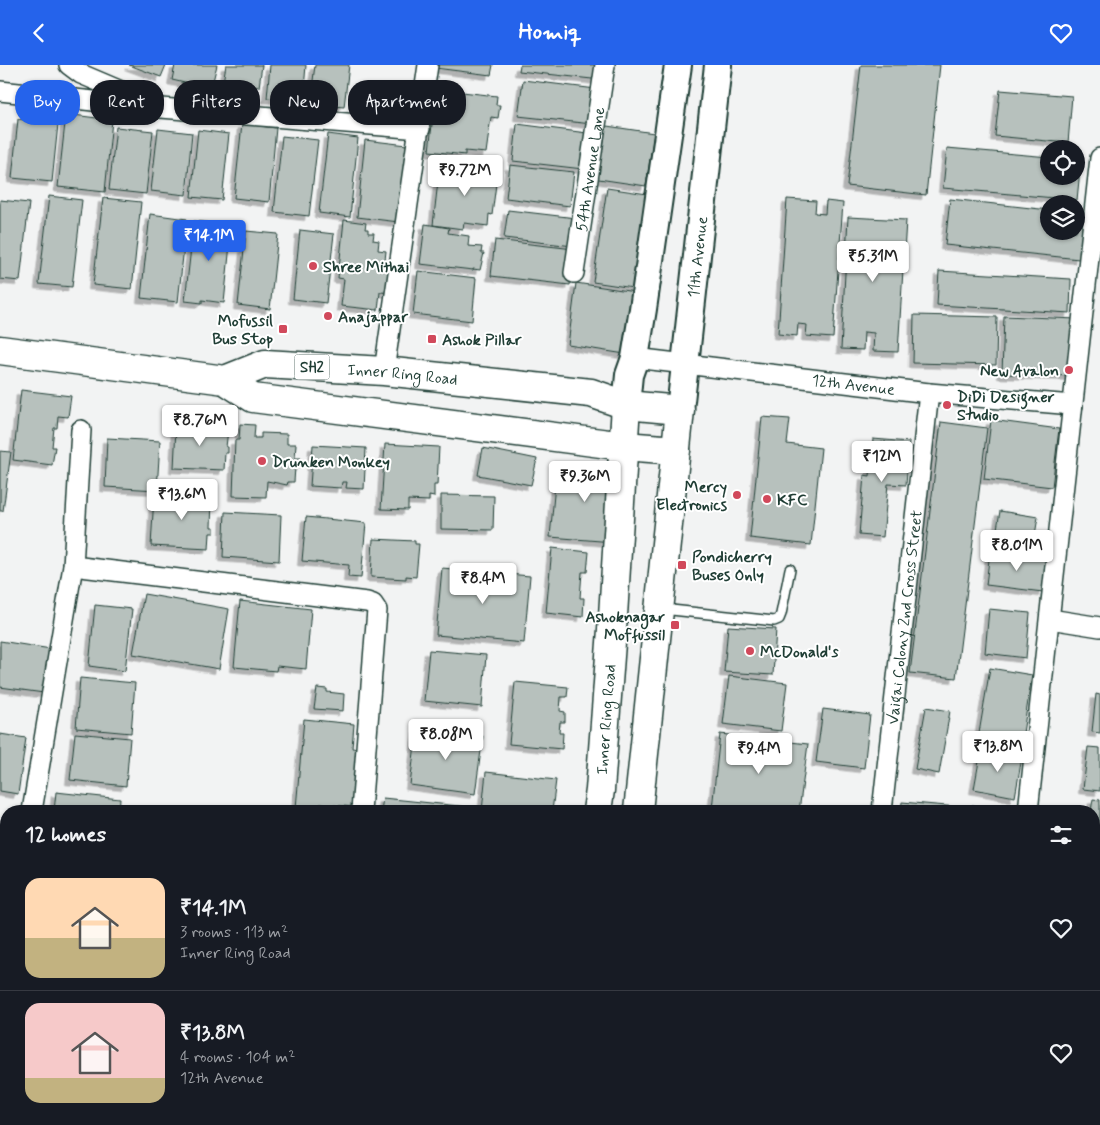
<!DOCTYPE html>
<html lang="en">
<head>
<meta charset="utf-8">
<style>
  body { margin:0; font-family:Mynerve,sans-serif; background:#20242c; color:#f1f3f6; height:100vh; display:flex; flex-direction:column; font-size:19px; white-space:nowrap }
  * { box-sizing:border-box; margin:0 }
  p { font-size:16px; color:#9ea1a6 }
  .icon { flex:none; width:28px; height:28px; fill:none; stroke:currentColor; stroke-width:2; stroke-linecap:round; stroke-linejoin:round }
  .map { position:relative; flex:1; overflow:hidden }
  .side { position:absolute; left:0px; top:740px; width:1100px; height:320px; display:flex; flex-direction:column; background:#171b24; border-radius:20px 20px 0 0; box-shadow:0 1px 4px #0004 }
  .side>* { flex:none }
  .hud { position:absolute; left:15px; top:15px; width:500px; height:45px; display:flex; gap:10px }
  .buttons { position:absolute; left:1040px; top:75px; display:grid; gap:10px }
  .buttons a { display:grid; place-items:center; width:45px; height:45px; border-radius:50%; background:#171b24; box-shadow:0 1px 4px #0004; font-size:25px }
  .price { position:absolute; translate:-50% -42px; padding:0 11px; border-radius:5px; background:#fff; color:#222; font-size:16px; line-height:32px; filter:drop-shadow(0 1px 2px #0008) }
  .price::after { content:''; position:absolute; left:50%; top:30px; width:15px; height:11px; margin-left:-8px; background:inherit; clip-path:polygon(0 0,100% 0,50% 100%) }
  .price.current { background:#2563eb; color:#fff }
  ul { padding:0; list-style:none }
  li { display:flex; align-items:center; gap:15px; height:125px; padding:0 25px }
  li+li { border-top:1px solid #363941 }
  li span { display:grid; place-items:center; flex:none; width:140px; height:100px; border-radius:15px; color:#555 }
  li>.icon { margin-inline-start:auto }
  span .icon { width:60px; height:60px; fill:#fffc; stroke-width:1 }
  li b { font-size:21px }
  h2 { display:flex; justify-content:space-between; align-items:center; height:60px; padding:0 25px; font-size:21px }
  .pill { padding:0 18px; border-radius:20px; background:#171b24; box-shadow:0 1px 4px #0004; font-size:18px; line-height:45px }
  .pill.current { background:#2563eb; color:#fff }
  header { display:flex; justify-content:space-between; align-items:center; height:65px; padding:0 25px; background:#2563eb; color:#fff; font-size:22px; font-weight:700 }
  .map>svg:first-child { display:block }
</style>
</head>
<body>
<header><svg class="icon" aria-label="back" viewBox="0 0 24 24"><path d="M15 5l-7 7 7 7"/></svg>Homiq<svg class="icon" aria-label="heart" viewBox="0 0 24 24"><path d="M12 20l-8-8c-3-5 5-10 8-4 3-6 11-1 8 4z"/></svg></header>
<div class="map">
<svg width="1100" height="1060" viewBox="0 0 1100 1060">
  <defs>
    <filter id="shadow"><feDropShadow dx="-4.5" dy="4.5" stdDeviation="0" flood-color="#0004"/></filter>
  </defs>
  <rect width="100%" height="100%" fill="#f2f3f3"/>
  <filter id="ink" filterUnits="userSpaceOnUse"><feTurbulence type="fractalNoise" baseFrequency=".02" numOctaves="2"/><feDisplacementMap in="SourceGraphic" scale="10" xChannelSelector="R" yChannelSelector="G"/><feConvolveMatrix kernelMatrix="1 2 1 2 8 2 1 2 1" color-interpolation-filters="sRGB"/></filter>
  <g filter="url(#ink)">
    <!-- building -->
    <path fill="#b7c1bd" stroke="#1f3d34" filter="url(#shadow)" d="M 129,0 L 166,0 L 161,12 Z
      M 175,0 L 217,0 L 211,24 L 172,15 Z
      M 226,0 L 262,0 L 259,22 L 223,17 Z
      M 270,0 L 306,0 L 303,36 L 267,33 Z
      M 315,0 L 349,0 L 344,42 L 310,39 Z
      M 435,0 L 493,0 L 491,10 L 435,3 Z
      M 520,0 L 603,0 L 601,15 L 519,6 Z
      M 861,0 L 940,0 L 926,130 L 847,121 Z
      M 523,15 L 596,24 L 592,59 L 518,51 Z
      M 436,24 L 497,31 L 496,40 L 500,40 L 498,53 L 491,52 L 486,88 L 465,86 L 465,90 L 429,86 Z
      M 1000,25 L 1072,31 L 1068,78 L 995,71 Z
      M 66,49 L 112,55 L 105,127 L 58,122 Z
      M 18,54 L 58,59 L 52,117 L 12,113 Z
      M 242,59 L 276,63 L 269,137 L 234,133 Z
      M 517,59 L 587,68 L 583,104 L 513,96 Z
      M 600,60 L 654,68 L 646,121 L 592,113 Z
      M 116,62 L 153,66 L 146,129 L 109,125 Z
      M 158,64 L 192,68 L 186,130 L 151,126 Z
      M 198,65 L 229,69 L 222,135 L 191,132 Z
      M 328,69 L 358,73 L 350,152 L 319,148 Z
      M 282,71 L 318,75 L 309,151 L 274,147 Z
      M 365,75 L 407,80 L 399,157 L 357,152 Z
      M 947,83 L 1049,92 L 1049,111 L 1076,111 L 1076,95 L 1081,95 L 1077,135 L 943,123 Z
      M 446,99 L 494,105 L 493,119 L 496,119 L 492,150 L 489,149 L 488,161 L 464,158 L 463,164 L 433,160 L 438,116 L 444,117 Z
      M 510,100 L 574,107 L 570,141 L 506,133 Z
      M 607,123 L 654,130 L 640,224 L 593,217 Z
      M 49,131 L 82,135 L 72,222 L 39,219 Z
      M 103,133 L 141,137 L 132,224 L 93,220 Z
      M 787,134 L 816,136 L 815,148 L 825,149 L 826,136 L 843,138 L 833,273 L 806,271 L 807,260 L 798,259 L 797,271 L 778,269 Z
      M 950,134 L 1049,145 L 1049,166 L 1076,166 L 1076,148 L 1084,148 L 1079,194 L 945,180 Z
      M 0,135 L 29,138 L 20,216 L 0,214 Z
      M 508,145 L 576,153 L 573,181 L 504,173 Z
      M 150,149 L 187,154 L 178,237 L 141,233 Z
      M 848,152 L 906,155 L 898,287 L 873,286 L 874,268 L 864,267 L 863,285 L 841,284 Z
      M 344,155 L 366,158 L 365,164 L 368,164 L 368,168 L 374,168 L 373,175 L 379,176 L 378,185 L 386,186 L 384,204 L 396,205 L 393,228 L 380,227 L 378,245 L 341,241 L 344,214 L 338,213 Z
      M 194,156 L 232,160 L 224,238 L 202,235 L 202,238 L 185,236 Z
      M 425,159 L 449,163 L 448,168 L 469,171 L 468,181 L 482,182 L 481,188 L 484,188 L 480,205 L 473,204 L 473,205 L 420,199 Z
      M 300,165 L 334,169 L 326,238 L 293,234 Z
      M 246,166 L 278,169 L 270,244 L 238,240 Z
      M 495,175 L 574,184 L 570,220 L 491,211 Z
      M 418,206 L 476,213 L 472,256 L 413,249 Z
      M 939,206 L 1071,214 L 1070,248 L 937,240 Z
      M 576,218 L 635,227 L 625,289 L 568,280 Z
      M 914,250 L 997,252 L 996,300 L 913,298 Z
      M 1004,251 L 1077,254 L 1075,311 L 1002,309 Z
      M 21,325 L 71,331 L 68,352 L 58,351 L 57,363 L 54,363 L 52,382 L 55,382 L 52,400 L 13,395 Z
      M 762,352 L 790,354 L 787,379 L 821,383 L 811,480 L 750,473 Z
      M 991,355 L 1059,364 L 1052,422 L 984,414 Z
      M 941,357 L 987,363 L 956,613 L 910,608 Z
      M 184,358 L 217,360 L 217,364 L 228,365 L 226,382 L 228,382 L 228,388 L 225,388 L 224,405 L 174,403 L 176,362 L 184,362 Z
      M 240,359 L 255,360 L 254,373 L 261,373 L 261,368 L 287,369 L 287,379 L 296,379 L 295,393 L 301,393 L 300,402 L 295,402 L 294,417 L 288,417 L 287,420 L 267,416 L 266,432 L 233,431 L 235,375 L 239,375 Z
      M 107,373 L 160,376 L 157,425 L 105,422 Z
      M 873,374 L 909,377 L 906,420 L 888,419 L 883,472 L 859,470 L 864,410 L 870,411 Z
      M 385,379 L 439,382 L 437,420 L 434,420 L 434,432 L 429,431 L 429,436 L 408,435 L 408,445 L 381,444 Z
      M 313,380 L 366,383 L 364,424 L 346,423 L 347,417 L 342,417 L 341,423 L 310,421 Z
      M 483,383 L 537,394 L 531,420 L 478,410 Z
      M 0,386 L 11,387 L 3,446 L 0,446 Z
      M 557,398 L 619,404 L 613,477 L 550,472 Z
      M 178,425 L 193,426 L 193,433 L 212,434 L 211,462 L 214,462 L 214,468 L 210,468 L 209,484 L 151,481 L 154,431 L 177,432 Z
      M 441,430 L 494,431 L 493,465 L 441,464 Z
      M 1000,446 L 1038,452 L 1034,476 L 996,470 Z
      M 225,447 L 281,450 L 279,496 L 223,492 Z
      M 306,452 L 366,458 L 361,513 L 348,512 L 349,500 L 302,496 Z
      M 373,474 L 415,476 L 415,479 L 419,479 L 416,512 L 406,511 L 406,514 L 371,512 Z
      M 552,483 L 589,487 L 587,507 L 582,507 L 580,533 L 584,533 L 583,552 L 546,548 Z
      M 990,486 L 1048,494 L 1043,527 L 986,520 Z
      M 442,503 L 530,511 L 524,578 L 436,570 Z
      M 144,529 L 229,544 L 219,604 L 133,589 Z
      M 240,536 L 311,544 L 306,604 L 277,601 L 276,606 L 234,602 Z
      M 95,540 L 132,544 L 125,606 L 89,601 Z
      M 989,544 L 1030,548 L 1026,593 L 985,588 Z
      M 728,561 L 776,564 L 773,610 L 724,607 Z
      M 0,576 L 51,584 L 44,628 L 0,622 Z
      M 429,585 L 486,590 L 482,642 L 424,636 Z
      M 990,603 L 1032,610 L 1021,681 L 978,674 Z
      M 729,611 L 787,618 L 781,666 L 723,659 Z
      M 80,613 L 135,618 L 131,668 L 76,663 Z
      M 515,617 L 568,622 L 567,632 L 561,632 L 560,646 L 565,647 L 565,657 L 560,657 L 559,668 L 563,668 L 562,684 L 509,679 Z
      M 317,623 L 327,624 L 327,627 L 344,629 L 343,646 L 314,644 Z
      M 1096,629 L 1100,630 L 1100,668 L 1092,667 Z
      M 926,642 L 950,646 L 939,709 L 915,704 Z
      M 823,644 L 870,650 L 864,703 L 816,697 Z
      M 304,654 L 354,659 L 352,683 L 360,684 L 354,742 L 320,739 L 319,745 L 296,743 Z
      M 417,663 L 483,671 L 475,729 L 410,720 Z
      M 75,668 L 130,673 L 126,721 L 70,715 Z
      M 0,669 L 26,673 L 18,729 L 0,726 Z
      M 720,669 L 808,679 L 799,746 L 727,746 L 712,744 Z
      M 1088,682 L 1100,683 L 1100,726 L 1083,724 Z
      M 981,685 L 1022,692 L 1015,732 L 974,724 Z
      M 486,707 L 556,715 L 552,746 L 482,746 Z
      M 56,727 L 120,734 L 119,746 L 54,746 Z
      M 383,733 L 469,742 L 469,746 L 381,746 Z
      M 1093,734 L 1100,735 L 1100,773 L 1094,772 L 1094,746 L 1091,746 Z
      M 902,737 L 958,742 L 958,746 L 901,746 Z
      M 972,740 L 1010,746 L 971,746 Z
      M 0,770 L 6,771 L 6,816 L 0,873 Z
      M 1094,780 L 1100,780 L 1100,824 L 1094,824 Z
      M 1100,891 L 1100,920 L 1094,919 L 1094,896 Z
      M 1095,1010 L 1100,1011 L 1100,1060 L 1080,1060 L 1082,1054 L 1094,1054 L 1094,1015 Z
      M 461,1054 L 510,1054 L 510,1060 Z
      M 657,1054 L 703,1054 L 702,1060 L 656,1060 Z
      M 707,1054 L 761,1054 L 760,1060 L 705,1060 Z
      M 769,1054 L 867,1054 L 866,1060 L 768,1060 Z
      M 905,1054 L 967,1054 L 966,1060 L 904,1060 Z
      M 1036,1054 L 1073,1054 L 1071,1060 L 1034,1060 Z"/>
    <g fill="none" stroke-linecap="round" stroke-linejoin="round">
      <defs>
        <path id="lane" d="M 662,544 L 774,556 L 779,554 L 781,549 L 790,504"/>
        <g id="street">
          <path d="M 69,0 L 81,9 L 161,43 L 420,64"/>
          <path d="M 0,26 L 140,41"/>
          <path id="s1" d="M 574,208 L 605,0"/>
          <path id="s2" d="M 635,293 L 929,328 L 1073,340"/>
          <path d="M 384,306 L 428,0"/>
          <path d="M 73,501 L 367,537 L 373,539 L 377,545 L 361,746"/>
          <path d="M 1050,554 L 1100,562"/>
          <path d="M 32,746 L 73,501 L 81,365"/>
          <path id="s3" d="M 882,746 L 929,328"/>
          <path d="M 1028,746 L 1100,93"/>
          <path d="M 0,963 L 6,916"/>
        </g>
        <g id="secondary">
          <path d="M 626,340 L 629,310 L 635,293 L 643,244 L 678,0"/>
          <path id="s4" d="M 680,345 L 718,0"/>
          <path d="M 1094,966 L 1100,967"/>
        </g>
        <g id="primary">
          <path id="s5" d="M 0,285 L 225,315 L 265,299 L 384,306 L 591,328 L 626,340 L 680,345 L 638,746"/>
          <path d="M 225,315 L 253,333 L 624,381 L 676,385"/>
          <path id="s6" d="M 597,746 L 600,725 L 613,551 L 626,340"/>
          <path d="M 331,1054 L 393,1060"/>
          <path d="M 3,1060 L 47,1054"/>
          <path d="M 546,1060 L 547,1054"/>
          <path d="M 584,1060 L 585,1054"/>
        </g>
      </defs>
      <!-- lane casing -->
      <use href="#lane" stroke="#1f3d34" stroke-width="12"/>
      <!-- street casing -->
      <use href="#street" stroke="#1f3d34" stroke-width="22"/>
      <!-- secondary casing -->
      <use href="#secondary" stroke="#1f3d34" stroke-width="30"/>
      <!-- primary casing -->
      <use href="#primary" stroke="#1f3d34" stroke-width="31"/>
      <!-- lane -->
      <use href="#lane" stroke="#fff" stroke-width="9"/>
      <!-- street -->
      <use href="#street" stroke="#fff" stroke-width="19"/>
      <!-- secondary -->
      <use href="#secondary" stroke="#fff" stroke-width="26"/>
      <!-- primary -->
      <use href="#primary" stroke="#fff" stroke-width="28"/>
    </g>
  </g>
  <!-- markers -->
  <g fill="#d1495b" stroke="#fff" stroke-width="2">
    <circle cx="313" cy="201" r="5"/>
    <circle cx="328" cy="251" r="5"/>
    <rect x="278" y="259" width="10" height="10" rx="2.5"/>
    <rect x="427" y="269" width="10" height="10" rx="2.5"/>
    <circle cx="1069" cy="305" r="5"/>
    <circle cx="947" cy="340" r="5"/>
    <circle cx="262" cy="396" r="5"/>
    <circle cx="737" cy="430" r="5"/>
    <circle cx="767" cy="434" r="5"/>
    <rect x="677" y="495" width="10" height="10" rx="2.5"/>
    <rect x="670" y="555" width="10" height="10" rx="2.5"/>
    <circle cx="750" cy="586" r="5"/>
  </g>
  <g text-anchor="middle" stroke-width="4" stroke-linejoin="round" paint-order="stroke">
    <!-- shield labels -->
    <rect fill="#fff" stroke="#627771" stroke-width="1" x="294.5" y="289.5" width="35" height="25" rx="4"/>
    <g font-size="15" font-weight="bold" fill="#1f3d34">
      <text x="312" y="307">SH2</text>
    </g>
    <!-- street labels -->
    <g font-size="16" fill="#1f3d34" stroke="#fff">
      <text dy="6" stroke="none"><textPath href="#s1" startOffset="105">54th Avenue Lane</textPath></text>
      <text dy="6" stroke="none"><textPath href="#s4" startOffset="154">11th Avenue</textPath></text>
      <text dy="6" stroke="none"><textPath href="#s5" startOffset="408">Inner Ring Road</textPath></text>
      <text dy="6" stroke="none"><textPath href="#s2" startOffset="220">12th Avenue</textPath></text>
      <text dy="6" stroke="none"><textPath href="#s3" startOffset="195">Vaigai Colony 2nd Cross Street</textPath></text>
      <text dy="6" stroke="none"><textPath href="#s6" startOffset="92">Inner Ring Road</textPath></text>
    </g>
    <!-- poi labels -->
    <g font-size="16" font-weight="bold" fill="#1f3d34" stroke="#fff" text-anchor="start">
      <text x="323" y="207">Shree Mithai</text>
      <text x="338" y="257">Anajappar</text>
      <text x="273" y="261" text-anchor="end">Mofussil<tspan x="273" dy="18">Bus Stop</tspan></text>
      <text x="442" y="280">Ashok Pillar</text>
      <text x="1059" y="311" text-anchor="end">New Avalon</text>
      <text x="957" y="337">DiDi Designer<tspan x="957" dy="18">Studio</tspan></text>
      <text x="272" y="402">Drunken Monkey</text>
      <text x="727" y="427" text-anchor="end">Mercy<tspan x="727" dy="18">Electronics</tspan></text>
      <text x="777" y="440">KFC</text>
      <text x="692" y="497">Pondicherry<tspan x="692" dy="18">Buses Only</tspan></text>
      <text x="665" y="557" text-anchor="end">Ashoknagar<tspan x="665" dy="18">Moffussil</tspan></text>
      <text x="760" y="592">McDonald's</text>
    </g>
  </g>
</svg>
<div class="buttons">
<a><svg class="icon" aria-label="locate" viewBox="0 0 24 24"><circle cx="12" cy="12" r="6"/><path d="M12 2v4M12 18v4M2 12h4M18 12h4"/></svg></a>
<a><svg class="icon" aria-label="layers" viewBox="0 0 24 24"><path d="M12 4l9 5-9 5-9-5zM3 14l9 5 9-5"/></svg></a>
</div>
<b class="price" style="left:465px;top:132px">₹9.72M</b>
<b class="price current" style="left:209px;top:197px">₹14.1M</b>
<b class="price" style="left:873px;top:218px">₹5.31M</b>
<b class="price" style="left:200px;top:382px">₹8.76M</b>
<b class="price" style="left:882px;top:418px">₹12M</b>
<b class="price" style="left:585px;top:438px">₹9.36M</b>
<b class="price" style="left:182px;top:456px">₹13.6M</b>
<b class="price" style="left:1017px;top:507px">₹8.01M</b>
<b class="price" style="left:483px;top:540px">₹8.4M</b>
<b class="price" style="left:446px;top:696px">₹8.08M</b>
<b class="price" style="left:998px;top:708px">₹13.8M</b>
<b class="price" style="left:759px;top:710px">₹9.4M</b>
<div class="hud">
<a class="pill current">Buy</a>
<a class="pill">Rent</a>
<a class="pill">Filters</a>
<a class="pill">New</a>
<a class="pill">Apartment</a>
</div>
<section class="side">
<h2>12 homes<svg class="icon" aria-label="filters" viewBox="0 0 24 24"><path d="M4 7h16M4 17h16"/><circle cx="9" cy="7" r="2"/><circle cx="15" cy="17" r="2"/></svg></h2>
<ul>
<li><span style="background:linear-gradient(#ffd9b3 60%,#c2b280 0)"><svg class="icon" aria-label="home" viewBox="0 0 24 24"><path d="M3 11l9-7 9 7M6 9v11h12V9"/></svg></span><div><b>₹14.1M</b><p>3 rooms · 113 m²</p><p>Inner Ring Road</p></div><svg class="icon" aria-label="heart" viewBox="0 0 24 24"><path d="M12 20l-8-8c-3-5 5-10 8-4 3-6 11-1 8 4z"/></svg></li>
<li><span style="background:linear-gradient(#f6c9c9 75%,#c2b280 0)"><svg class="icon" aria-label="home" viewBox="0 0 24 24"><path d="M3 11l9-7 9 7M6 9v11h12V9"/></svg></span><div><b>₹13.8M</b><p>4 rooms · 104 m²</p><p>12th Avenue</p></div><svg class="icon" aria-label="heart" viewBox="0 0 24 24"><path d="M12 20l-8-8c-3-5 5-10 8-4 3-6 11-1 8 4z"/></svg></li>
</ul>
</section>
</div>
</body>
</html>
